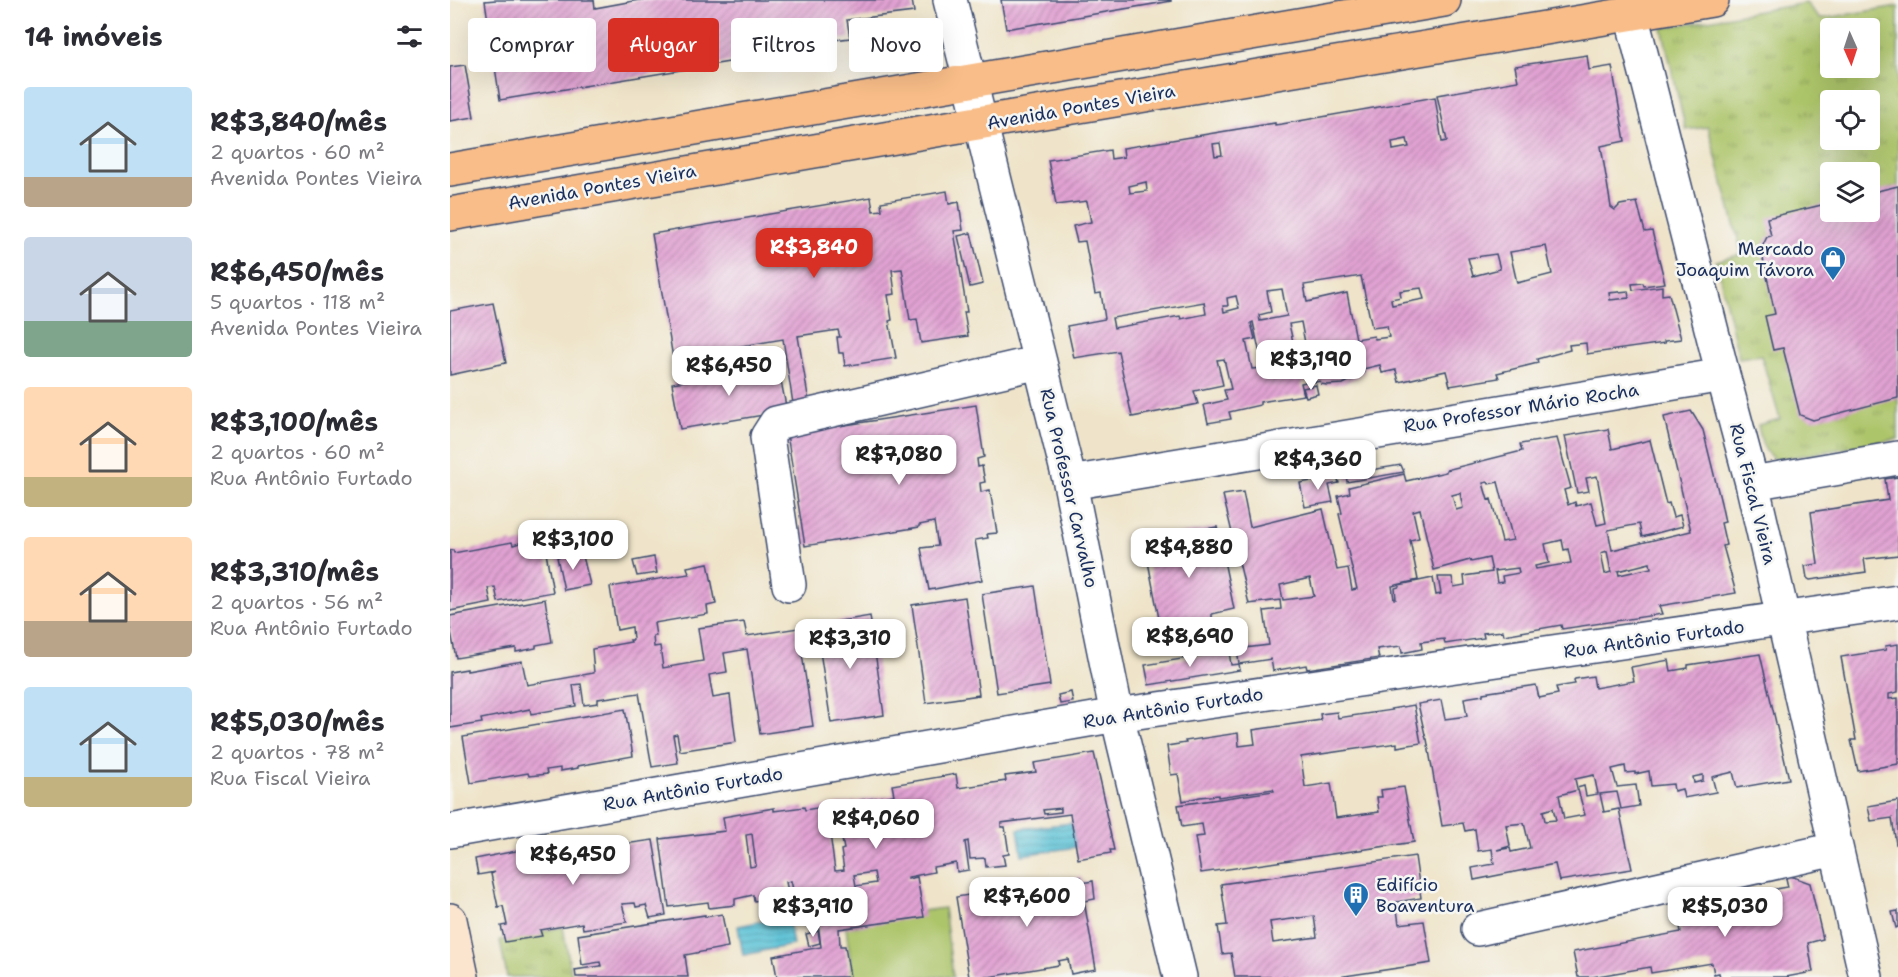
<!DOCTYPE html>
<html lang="pt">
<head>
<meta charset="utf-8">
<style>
  body { margin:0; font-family:"Shantell Sans",sans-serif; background:#f2f2f3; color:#2b2b33; height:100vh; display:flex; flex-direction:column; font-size:22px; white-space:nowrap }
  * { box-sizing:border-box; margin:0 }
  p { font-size:20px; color:#7c7c81 }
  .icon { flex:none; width:33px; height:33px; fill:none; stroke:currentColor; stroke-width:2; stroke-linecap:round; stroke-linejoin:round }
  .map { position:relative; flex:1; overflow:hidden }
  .panel { display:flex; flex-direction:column; background:#fff; width:450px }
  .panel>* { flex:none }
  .top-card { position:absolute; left:18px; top:18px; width:570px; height:54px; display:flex; gap:12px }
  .needle { width:39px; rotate:177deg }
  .buttons { position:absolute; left:1370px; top:18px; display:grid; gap:12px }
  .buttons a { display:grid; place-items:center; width:60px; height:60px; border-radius:6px; background:#fff; box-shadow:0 6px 24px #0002; font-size:30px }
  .price { position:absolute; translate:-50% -51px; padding:0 14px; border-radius:12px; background:#fff; color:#222; font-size:20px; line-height:39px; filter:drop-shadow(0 2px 3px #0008) }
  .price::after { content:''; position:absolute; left:50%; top:36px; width:18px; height:14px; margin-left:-9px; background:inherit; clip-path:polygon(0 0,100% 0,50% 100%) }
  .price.selected { background:#d93025; color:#fff }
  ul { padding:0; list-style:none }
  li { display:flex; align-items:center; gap:18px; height:150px; padding:0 24px }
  li span { display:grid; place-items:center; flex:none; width:168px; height:120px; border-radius:6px; color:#555 }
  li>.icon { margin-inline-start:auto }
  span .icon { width:72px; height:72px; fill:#fffc; stroke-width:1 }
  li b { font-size:26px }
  h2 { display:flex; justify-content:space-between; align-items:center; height:72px; padding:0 24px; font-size:26px }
  .chip { padding:0 21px; border-radius:6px; background:#fff; box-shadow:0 6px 24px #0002; font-size:21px; line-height:54px }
  .chip.selected { background:#d93025; color:#fff }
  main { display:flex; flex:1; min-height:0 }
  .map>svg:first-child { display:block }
</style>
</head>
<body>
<main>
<section class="panel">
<h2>14 imóveis<svg class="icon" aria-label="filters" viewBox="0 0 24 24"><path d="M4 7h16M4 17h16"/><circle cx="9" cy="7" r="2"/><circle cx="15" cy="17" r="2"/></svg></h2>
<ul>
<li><span style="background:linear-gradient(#bfe0f5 75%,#b9a48a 0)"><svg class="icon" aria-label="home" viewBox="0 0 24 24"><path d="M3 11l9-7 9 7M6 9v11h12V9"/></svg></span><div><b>R$3,840/mês</b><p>2 quartos · 60 m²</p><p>Avenida Pontes Vieira</p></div></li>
<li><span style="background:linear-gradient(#c9d6e8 70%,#7fa58c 0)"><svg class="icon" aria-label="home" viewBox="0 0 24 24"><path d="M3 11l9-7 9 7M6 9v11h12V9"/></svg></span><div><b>R$6,450/mês</b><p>5 quartos · 118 m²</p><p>Avenida Pontes Vieira</p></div></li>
<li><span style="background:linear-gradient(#ffd9b3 75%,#c2b280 0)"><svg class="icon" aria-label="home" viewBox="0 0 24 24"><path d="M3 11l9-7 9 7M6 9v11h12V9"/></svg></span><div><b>R$3,100/mês</b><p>2 quartos · 60 m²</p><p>Rua Antônio Furtado</p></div></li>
<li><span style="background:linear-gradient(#ffd9b3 70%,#b9a48a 0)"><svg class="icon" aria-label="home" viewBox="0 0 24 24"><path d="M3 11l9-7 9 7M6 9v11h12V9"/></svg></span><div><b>R$3,310/mês</b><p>2 quartos · 56 m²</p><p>Rua Antônio Furtado</p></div></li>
<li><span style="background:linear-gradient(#bfe0f5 75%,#c2b280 0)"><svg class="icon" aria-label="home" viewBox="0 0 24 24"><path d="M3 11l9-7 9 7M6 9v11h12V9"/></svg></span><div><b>R$5,030/mês</b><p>2 quartos · 78 m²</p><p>Rua Fiscal Vieira</p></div></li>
</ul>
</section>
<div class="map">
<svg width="1448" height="977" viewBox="0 0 1448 977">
  <defs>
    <pattern id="grass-tufts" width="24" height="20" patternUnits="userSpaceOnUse" patternTransform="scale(1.5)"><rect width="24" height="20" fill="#adc56a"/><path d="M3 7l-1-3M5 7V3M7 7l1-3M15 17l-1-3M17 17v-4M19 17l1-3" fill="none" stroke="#8ca05a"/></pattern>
    <pattern id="water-rules" width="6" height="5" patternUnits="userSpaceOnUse" patternTransform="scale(1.5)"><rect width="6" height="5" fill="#5bc3d7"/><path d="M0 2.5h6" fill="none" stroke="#4a9fb2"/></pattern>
    <pattern id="building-hatch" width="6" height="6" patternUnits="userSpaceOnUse" patternTransform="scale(1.5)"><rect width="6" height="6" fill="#e2a3d3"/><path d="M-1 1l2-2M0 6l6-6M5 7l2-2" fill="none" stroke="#b685ae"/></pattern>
  </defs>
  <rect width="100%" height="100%" fill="#f6f6f2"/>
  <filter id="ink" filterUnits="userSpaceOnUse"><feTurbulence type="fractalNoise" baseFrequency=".0167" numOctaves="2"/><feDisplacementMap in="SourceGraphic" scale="12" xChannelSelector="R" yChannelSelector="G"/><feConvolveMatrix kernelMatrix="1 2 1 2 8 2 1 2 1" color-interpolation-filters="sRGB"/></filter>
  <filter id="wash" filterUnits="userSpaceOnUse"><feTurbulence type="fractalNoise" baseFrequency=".008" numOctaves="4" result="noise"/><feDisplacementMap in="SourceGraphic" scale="24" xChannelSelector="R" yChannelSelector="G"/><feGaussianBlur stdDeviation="1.35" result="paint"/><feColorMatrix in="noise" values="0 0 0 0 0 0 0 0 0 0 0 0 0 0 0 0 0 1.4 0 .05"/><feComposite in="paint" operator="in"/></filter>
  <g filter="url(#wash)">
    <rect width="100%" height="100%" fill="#efe4c9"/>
    <!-- grass -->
    <path fill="url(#grass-tufts)" stroke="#647a64" stroke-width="1.5" fill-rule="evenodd" d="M 1356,3 L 1370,19 L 1448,6 L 1448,439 L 1326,460 C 1312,452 1311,439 1308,425 L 1330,419 L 1311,355 L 1289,358 L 1266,261 L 1292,254 L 1258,127 L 1236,130 L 1212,28 ZM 1380,28 L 1419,28 L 1419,68 L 1380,68 ZM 1380,100 L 1419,100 L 1419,140 L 1380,140 ZM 1380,172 L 1419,172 L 1419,212 L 1380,212 Z
      M 113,927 L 122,977 L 57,977 L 50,940 Z"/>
    <!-- pitch -->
    <path fill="#adc56a" stroke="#647a64" stroke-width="1.5" d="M 494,908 L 503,977 L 403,977 L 395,921 Z"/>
    <!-- water -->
    <path fill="url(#water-rules)" stroke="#3b799a" stroke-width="1.5" d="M 622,823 L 626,847 L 572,855 L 568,829 Z
      M 338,916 L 343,945 L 293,955 L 288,926 Z"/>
    <g id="blocks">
      <!-- building -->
      <path fill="url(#building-hatch)" fill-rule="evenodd" d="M 46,0 L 144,0 L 145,8 L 189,0 L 462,0 L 464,12 L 397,20 L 400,38 L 300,50 L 301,57 L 285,61 L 50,100 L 35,1 Z
        M 551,0 L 721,0 L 721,1 L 556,29 Z
        M 1137,55 L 1139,70 L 1162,66 L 1175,141 L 1151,146 L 1161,207 L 1165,210 L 1170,205 L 1187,202 L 1195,232 L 1202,231 L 1215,283 L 1194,286 L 1193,283 L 1182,284 L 1183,290 L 1212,286 L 1212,295 L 1219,294 L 1231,339 L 1214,341 L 1215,343 L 1137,354 L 1136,343 L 1119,345 L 1120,350 L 1087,359 L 1088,363 L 1047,373 L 1049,378 L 1000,386 L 996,371 L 949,382 L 946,370 L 932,373 L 930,365 L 913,369 L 914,373 L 908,373 L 909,376 L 893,384 L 877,385 L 871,384 L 870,381 L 865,382 L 865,380 L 851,383 L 854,395 L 810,402 L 810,405 L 779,412 L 781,419 L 758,423 L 754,405 L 777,400 L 774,390 L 781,389 L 774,359 L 767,360 L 773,385 L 744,391 L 748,404 L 682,417 L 668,351 L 624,358 L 617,326 L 655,319 L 651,293 L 645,294 L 635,241 L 627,242 L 623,226 L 641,222 L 637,201 L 606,205 L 598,160 L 660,150 L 661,159 L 674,157 L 673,148 L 825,123 L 825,125 L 832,124 L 985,97 L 992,142 L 997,141 L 987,95 L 1068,81 L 1065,66 ZM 957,139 L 959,147 L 943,150 L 942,142 ZM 770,143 L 772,155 L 765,156 L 763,144 ZM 696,182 L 697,191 L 680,193 L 679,186 ZM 1096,246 L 1102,274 L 1067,283 L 1060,252 ZM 1046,254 L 1050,269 L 1023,276 L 1018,258 ZM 911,276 L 922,328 L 937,326 L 939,337 L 925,339 L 924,336 L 906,339 L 897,293 L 857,302 L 854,285 ZM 971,288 L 974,299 L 942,305 L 941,299 L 951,297 L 950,291 ZM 832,289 L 837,316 L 810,321 L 809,315 L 821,312 L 817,291 ZM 1178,291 L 1179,298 L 1160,300 L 1159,293 ZM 786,296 L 789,308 L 774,312 L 773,306 L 778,306 L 777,298 ZM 754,302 L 756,314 L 731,319 L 730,316 L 664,328 L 662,318 ZM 803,322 L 813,368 L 802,369 L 796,341 L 805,339 L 801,323 ZM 851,322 L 856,348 L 845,351 L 839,324 Z
        M 15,65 L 24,117 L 0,121 L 0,67 Z
        M 1448,186 L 1448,398 L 1363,420 L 1350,415 L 1333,348 L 1323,350 L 1315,316 L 1325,314 L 1311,249 L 1317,237 L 1321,236 L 1317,218 L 1380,203 L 1380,212 L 1419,212 L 1419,193 Z
        M 497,191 L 499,204 L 509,202 L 513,230 L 504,231 L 517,312 L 514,312 L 518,336 L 471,343 L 467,319 L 460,320 L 452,269 L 442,270 L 445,294 L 438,295 L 442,320 L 439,321 L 446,358 L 395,366 L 393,353 L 389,353 L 387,337 L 390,337 L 388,330 L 348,336 L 360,408 L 344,410 L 333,339 L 223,358 L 202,234 L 421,197 L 423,211 L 432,210 L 431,202 Z
        M 521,233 L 533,284 L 520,287 L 508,236 Z
        M 43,303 L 56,363 L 0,375 L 0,311 Z
        M 328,366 L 337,411 L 230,429 L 222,383 Z
        M 866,385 L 868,394 L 856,397 L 853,388 Z
        M 526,405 L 534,457 L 527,459 L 528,467 L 532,466 L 535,482 L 530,483 L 531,492 L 540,490 L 547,533 L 537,534 L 538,538 L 525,540 L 532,580 L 479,590 L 471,548 L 488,546 L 484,522 L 469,525 L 469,527 L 355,546 L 337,434 Z
        M 1241,411 L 1253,430 L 1271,503 L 1275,522 L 1271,523 L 1276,545 L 1273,546 L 1286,593 L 1209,606 L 1212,614 L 1112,629 L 1111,625 L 1054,635 L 1053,631 L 1033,633 L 1034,638 L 995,644 L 994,639 L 971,642 L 972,649 L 952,653 L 951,646 L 927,649 L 929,658 L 857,669 L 856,665 L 823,671 L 821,659 L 789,664 L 787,649 L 819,645 L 814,611 L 831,609 L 830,600 L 799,604 L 773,495 L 793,492 L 800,527 L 873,509 L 887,570 L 898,568 L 902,590 L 907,589 L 889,514 L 892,513 L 888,496 L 900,493 L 899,487 L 954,474 L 956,481 L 996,472 L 996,470 L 1072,451 L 1070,444 L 1107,438 L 1121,488 L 1114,490 L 1118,505 L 1125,502 L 1126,506 L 1141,502 L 1147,525 L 1156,523 L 1147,476 L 1136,478 L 1139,491 L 1127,493 L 1115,436 L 1158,429 L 1162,449 L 1200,440 L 1216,504 L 1219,503 L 1223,517 L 1230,515 L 1233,526 L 1192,537 L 1189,524 L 1158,530 L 1162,550 L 1241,531 L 1214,417 ZM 1038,482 L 1039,484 L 1048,482 L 1063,540 L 1052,542 L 1041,499 L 1038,500 L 1033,483 ZM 1010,493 L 1013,508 L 1006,510 L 1002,495 ZM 970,509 L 984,570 L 1020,560 L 1021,562 L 1039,558 L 1042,572 L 1014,576 L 1015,585 L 1004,587 L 1002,577 L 988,577 L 991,594 L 986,595 L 983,578 L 949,585 L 949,587 L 945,588 L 946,599 L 944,599 L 942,586 L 968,580 L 960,540 L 969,538 L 963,511 ZM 1112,540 L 1114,550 L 1118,549 L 1121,563 L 1086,569 L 1085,566 L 1099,563 L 1095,544 ZM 1157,551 L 1161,572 L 1155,574 L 1151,553 ZM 1200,563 L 1201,568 L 1169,575 L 1168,571 ZM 1068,568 L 1069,573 L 1052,576 L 1053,582 L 1047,583 L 1045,571 ZM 860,578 L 864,596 L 833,600 L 830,585 Z
        M 951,465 L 954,472 L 897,482 L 896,474 Z
        M 887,476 L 889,483 L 879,485 L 883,502 L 855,507 L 850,483 Z
        M 1448,477 L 1448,555 L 1414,559 L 1416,572 L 1360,580 L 1357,578 L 1355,566 L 1368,564 L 1361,512 L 1438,500 L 1435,479 Z
        M 767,527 L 784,609 L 762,614 L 762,619 L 747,622 L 748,630 L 718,635 L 716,623 L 710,624 L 694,541 Z
        M 93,536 L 103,592 L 48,602 L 45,587 L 38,588 L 41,603 L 0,611 L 0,551 L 3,550 L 4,553 L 62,542 L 63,545 Z
        M 132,552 L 140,585 L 114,590 L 107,557 Z
        M 204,557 L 207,573 L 187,576 L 183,561 Z
        M 258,563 L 266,604 L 257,606 L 258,614 L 204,623 L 206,636 L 203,636 L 204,647 L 210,646 L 213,668 L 253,661 L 248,628 L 294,622 L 297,636 L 348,628 L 363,726 L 310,734 L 297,649 L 274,653 L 277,672 L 259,675 L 263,698 L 280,695 L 286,742 L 230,751 L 227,734 L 223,735 L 228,763 L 202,767 L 189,693 L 148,699 L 148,703 L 134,705 L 131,684 L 123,685 L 126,706 L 81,714 L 80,709 L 31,719 L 32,723 L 0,728 L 0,672 L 17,669 L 17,671 L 72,661 L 77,685 L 144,673 L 142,649 L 181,642 L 180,640 L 183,640 L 182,627 L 167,630 L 160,587 L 239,574 L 237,567 Z
        M 585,586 L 600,685 L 547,693 L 532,594 Z
        M 515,597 L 529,695 L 476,703 L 462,605 Z
        M 95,599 L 102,642 L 86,645 L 86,648 L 66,652 L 66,648 L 6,658 L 0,627 L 0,616 Z
        M 420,616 L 434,715 L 381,723 L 366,625 Z
        M 704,619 L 709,641 L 692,645 L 688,622 Z
        M 1448,644 L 1448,692 L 1439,694 L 1439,699 L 1448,698 L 1448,764 L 1408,771 L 1401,740 L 1406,740 L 1391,657 L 1436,650 L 1435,646 Z
        M 779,651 L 781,665 L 789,664 L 790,670 L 699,685 L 695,665 Z
        M 1310,654 L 1339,779 L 1287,788 L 1283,772 L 1279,773 L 1262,777 L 1266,792 L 1234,798 L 1232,789 L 1224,791 L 1223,784 L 1201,786 L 1199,771 L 1185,774 L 1185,772 L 1176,773 L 1175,766 L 1162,769 L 1167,787 L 1186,785 L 1189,806 L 1171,809 L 1167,792 L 1150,794 L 1154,812 L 1169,809 L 1182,869 L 1109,881 L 1105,864 L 1024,880 L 1022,868 L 1044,864 L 1042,849 L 1028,851 L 1025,829 L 1015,831 L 1013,823 L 992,826 L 977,739 L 976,739 L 968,704 L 991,700 L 995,719 L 1017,716 L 1014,698 L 1033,695 L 1033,693 L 1086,685 L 1089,698 L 1108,694 L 1106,687 L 1125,684 L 1124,680 L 1125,679 L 1143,676 L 1145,688 L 1184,681 L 1181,667 L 1219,660 L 1221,671 L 1238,668 L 1238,665 ZM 1144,775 L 1148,794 L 1136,796 L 1134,786 L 1127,788 L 1125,779 ZM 1253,775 L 1253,781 L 1244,783 L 1243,777 ZM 1128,790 L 1135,815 L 1114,819 L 1109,795 ZM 1103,808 L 1106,820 L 1095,821 L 1093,811 ZM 1074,823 L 1080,848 L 1061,852 L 1060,848 L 1047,850 L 1060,846 L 1056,825 Z
        M 621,692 L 623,702 L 610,704 L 608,695 Z
        M 964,705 L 971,743 L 947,747 L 947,743 L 851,757 L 855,787 L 881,783 L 886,818 L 929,812 L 927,797 L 932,797 L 931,790 L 954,787 L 964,842 L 751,873 L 745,837 L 754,836 L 752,824 L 732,827 L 728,805 L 824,791 L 823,789 L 768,797 L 768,795 L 750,797 L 733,801 L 728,774 L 721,775 L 717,746 L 736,743 L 735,741 L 788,733 L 789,746 L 805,744 L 803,730 L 871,720 L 870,714 L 887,712 L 888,718 L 942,710 L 941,709 Z
        M 175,709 L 183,756 L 128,766 L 128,768 L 110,771 L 110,768 L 96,770 L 97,774 L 79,776 L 78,773 L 21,783 L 13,737 Z
        M 644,753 L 657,809 L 655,809 L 664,850 L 660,850 L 661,853 L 628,859 L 620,814 L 551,823 L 551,827 L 555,827 L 559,854 L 553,855 L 555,865 L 536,867 L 535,858 L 520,859 L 518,841 L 515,842 L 519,870 L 507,872 L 506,863 L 483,867 L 484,872 L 458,877 L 458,879 L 467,877 L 474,917 L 389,929 L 390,946 L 395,946 L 400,977 L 327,977 L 323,956 L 371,947 L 364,892 L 360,892 L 364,917 L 350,919 L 341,881 L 336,882 L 339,896 L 304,901 L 303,895 L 285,899 L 285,905 L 259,908 L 258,902 L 219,907 L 210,839 L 275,831 L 273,817 L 324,808 L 324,811 L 354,807 L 355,810 L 444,795 L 442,785 L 506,774 L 508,788 L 556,781 L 555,776 L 586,772 L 584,763 ZM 611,808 L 611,812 L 594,814 L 593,810 ZM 387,825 L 388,829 L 390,829 L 394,849 L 391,850 L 394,870 L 385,871 L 379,826 ZM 302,834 L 306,866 L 300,867 L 296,835 ZM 424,872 L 426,883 L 406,886 L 404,875 Z
        M 1448,801 L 1448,843 L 1446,844 L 1442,818 L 1421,821 L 1418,806 Z
        M 143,837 L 146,848 L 203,840 L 216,915 L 200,918 L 196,905 L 186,907 L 185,903 L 172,904 L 177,922 L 133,929 L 132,923 L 90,930 L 92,936 L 55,942 L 51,926 L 57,925 L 53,906 L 48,907 L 41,874 L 45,872 L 28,875 L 25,859 L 102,844 L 103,852 L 126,848 L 124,840 Z
        M 965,856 L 971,898 L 946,902 L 949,924 L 974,921 L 981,963 L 888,977 L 785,977 L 781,953 L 772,954 L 768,926 L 777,925 L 771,884 ZM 864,916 L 867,937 L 823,943 L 820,922 Z
        M 1335,874 L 1360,883 L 1373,939 L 1358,943 L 1363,972 L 1336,977 L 1270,977 L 1269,973 L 1264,974 L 1262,963 L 1201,973 L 1200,967 L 1142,977 L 1128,977 L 1123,952 L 1231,932 L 1226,906 L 1338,887 Z
        M 631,877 L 632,883 L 643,881 L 645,899 L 634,901 L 646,969 L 621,974 L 618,959 L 608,961 L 609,965 L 539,977 L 519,977 L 506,897 Z
        M 1448,911 L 1448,927 L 1446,928 L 1442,912 Z
        M 272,914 L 278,947 L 235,955 L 238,977 L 126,977 L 125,970 L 151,966 L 150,962 L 132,965 L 128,935 L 255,915 L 255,917 Z
        M 368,931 L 370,943 L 359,946 L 356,934 Z"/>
    </g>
  </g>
  <g filter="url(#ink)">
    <use href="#blocks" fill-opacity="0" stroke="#3b4a6e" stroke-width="1.5"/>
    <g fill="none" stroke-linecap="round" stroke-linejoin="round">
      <defs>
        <path id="minor" d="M 500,0 L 620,483 L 667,715 L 730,977
          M 1181,14 L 1273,375 L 1302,483 L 1416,977
          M 620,483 L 1273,375
          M 1302,483 L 1448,458
          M 339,585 L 317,437 L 326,423 L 590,362
          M 0,831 L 667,715 L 1448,602
          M 1028,929 L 1386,849"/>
        <path id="secondary" d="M 0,920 L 12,977"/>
        <path id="primary" d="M 0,170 L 994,0
          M 0,214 L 492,129 L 1262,0"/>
      </defs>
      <!-- minor casing -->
      <use href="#minor" stroke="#3b4a6e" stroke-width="36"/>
      <!-- secondary casing -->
      <use href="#secondary" stroke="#3b4a6e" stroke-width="36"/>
      <!-- primary casing -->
      <use href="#primary" stroke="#3b4a6e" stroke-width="36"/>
      <!-- minor -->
      <use href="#minor" stroke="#fff" stroke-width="33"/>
      <!-- secondary -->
      <use href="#secondary" stroke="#fce5cf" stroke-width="33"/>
      <!-- primary -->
      <use href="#primary" stroke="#f8bd88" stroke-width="33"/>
    </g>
  </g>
  <!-- icons -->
  <defs>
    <symbol id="shop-pin" viewBox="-11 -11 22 30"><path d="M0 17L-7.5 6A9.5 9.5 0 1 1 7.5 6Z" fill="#1f6fb2" stroke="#f6f6f2"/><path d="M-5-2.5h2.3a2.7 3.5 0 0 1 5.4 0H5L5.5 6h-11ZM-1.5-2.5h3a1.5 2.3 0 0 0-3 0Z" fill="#fff"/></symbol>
    <symbol id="building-pin" viewBox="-11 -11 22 30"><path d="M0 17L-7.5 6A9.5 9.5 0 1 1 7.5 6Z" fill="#1f6fb2" stroke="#f6f6f2"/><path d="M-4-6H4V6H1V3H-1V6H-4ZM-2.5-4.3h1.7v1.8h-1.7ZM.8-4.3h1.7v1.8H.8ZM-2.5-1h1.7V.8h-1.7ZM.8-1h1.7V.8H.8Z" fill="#fff"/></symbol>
  </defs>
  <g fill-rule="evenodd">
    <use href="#shop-pin" x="1368" y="244" width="30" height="40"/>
    <use href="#building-pin" x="891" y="880" width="30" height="40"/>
  </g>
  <g text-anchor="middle" stroke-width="5" stroke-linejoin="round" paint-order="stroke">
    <!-- street labels -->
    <g font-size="18" fill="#1b2f5e" stroke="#f6f6f2">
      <text transform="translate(631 107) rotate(-10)" y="6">Avenida Pontes Vieira</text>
      <text transform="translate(152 187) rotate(-10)" y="6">Avenida Pontes Vieira</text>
      <text transform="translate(1071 408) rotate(-9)" y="6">Rua Professor Mário Rocha</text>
      <text transform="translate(619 488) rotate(77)" y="6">Rua Professor Carvalho</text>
      <text transform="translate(1303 494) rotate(76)" y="6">Rua Fiscal Vieira</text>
      <text transform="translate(1204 639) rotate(-8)" y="6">Rua Antônio Furtado</text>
      <text transform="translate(723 708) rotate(-9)" y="6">Rua Antônio Furtado</text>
      <text transform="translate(243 789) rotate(-10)" y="6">Rua Antônio Furtado</text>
    </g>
    <!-- poi labels -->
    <g font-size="18" fill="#1b2f5e" stroke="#f6f6f2" text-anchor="end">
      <text x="1364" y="255">Mercado<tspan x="1364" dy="21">Joaquim Távora</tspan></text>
      <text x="926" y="891" text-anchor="start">Edifício<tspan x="926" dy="21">Boaventura</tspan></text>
    </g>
  </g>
</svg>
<div class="buttons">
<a><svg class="needle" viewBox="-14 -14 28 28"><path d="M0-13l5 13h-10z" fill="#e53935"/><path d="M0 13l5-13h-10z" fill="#7c7c81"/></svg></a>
<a><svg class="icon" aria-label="locate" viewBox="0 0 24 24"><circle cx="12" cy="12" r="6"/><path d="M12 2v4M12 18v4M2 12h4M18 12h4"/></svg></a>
<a><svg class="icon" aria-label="layers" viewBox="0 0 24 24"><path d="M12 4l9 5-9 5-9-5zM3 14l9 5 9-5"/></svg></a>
</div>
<b class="price selected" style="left:364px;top:279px">R$3,840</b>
<b class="price" style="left:861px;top:391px">R$3,190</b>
<b class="price" style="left:279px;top:397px">R$6,450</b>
<b class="price" style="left:449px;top:486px">R$7,080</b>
<b class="price" style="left:868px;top:491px">R$4,360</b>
<b class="price" style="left:123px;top:571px">R$3,100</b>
<b class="price" style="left:739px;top:579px">R$4,880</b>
<b class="price" style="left:740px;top:668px">R$8,690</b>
<b class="price" style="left:400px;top:670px">R$3,310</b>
<b class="price" style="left:426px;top:850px">R$4,060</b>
<b class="price" style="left:123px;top:886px">R$6,450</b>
<b class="price" style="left:577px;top:928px">R$7,600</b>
<b class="price" style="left:363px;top:938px">R$3,910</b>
<b class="price" style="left:1275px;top:938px">R$5,030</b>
<div class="top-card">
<a class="chip">Comprar</a>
<a class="chip selected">Alugar</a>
<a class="chip">Filtros</a>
<a class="chip">Novo</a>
</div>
</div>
</main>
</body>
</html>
